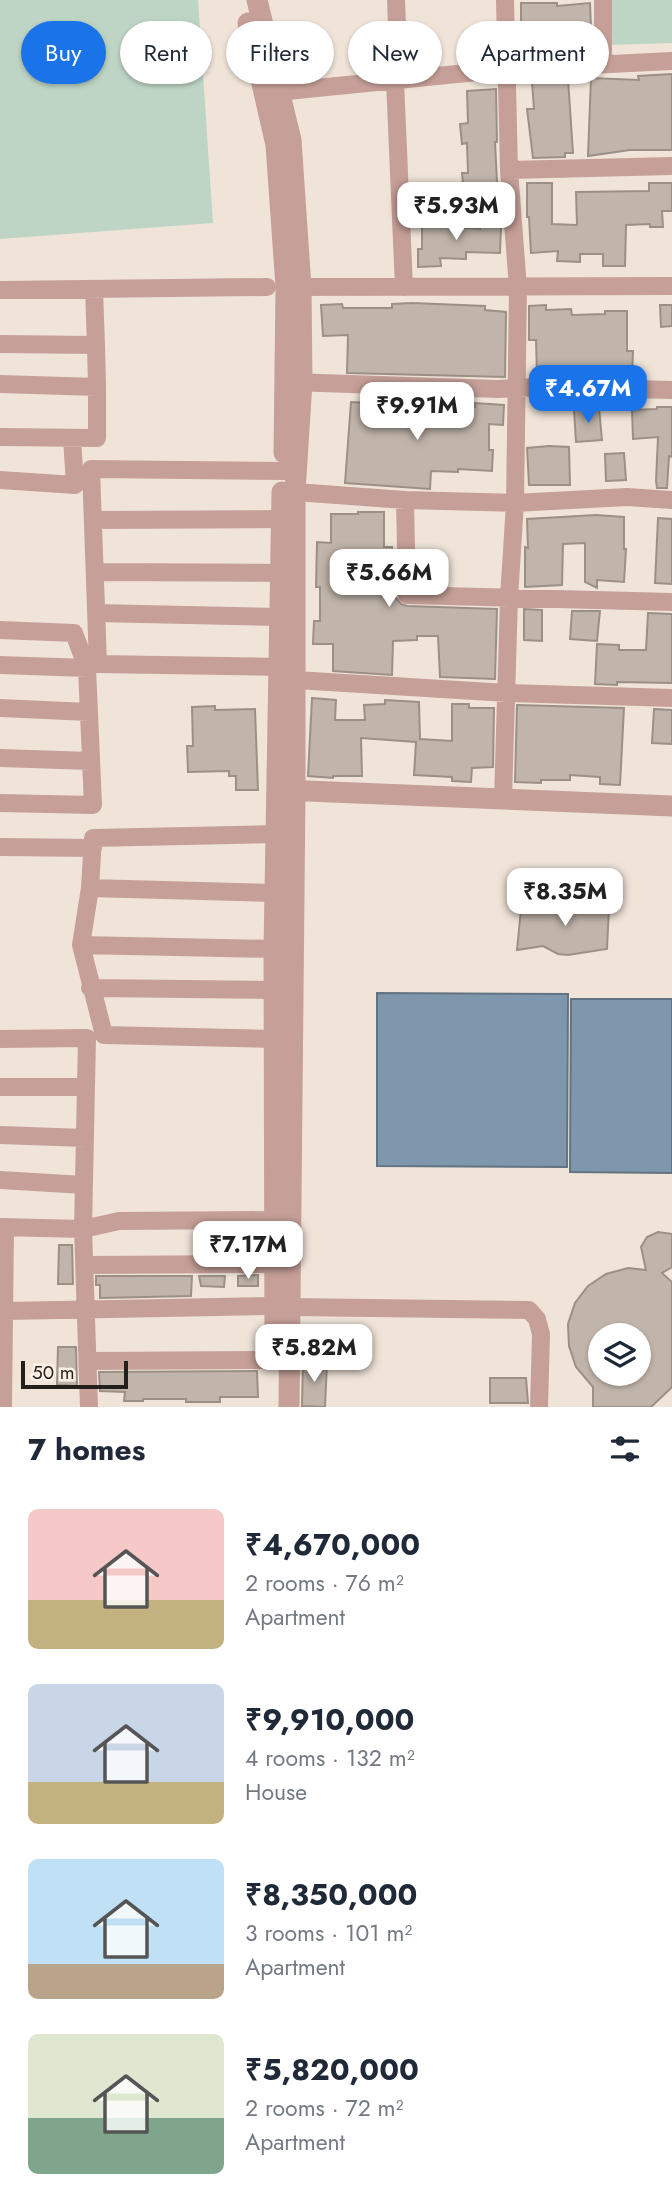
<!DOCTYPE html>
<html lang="en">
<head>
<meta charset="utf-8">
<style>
  body { margin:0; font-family:Jost,sans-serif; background:#f2f2f3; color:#1f2937; height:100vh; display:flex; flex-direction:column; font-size:26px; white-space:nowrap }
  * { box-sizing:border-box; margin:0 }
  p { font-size:23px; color:#747a83 }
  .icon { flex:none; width:38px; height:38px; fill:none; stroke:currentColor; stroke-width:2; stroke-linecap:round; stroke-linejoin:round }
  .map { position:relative; height:1407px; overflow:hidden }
  .side { display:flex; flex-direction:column; background:#fff; flex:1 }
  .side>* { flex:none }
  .top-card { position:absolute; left:21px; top:21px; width:630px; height:63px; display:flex; gap:14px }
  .tools { position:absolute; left:588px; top:1323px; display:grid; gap:14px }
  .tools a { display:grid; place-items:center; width:63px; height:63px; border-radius:50%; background:#fff; box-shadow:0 2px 5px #0004; font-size:35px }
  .scale { position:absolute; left:21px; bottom:18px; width:107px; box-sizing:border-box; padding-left:7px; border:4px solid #231f1b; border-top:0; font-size:19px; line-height:24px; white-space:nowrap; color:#231f1b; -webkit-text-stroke:5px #fdf1e6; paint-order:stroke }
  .price { position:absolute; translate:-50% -60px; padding:0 16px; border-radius:14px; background:#fff; color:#222; font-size:23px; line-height:46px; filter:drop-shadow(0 2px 4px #0008) }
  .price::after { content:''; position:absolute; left:50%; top:42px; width:21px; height:16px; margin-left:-10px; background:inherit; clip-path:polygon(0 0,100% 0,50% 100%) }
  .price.on { background:#1a73e8; color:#fff }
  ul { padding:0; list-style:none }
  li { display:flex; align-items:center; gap:21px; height:175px; padding:0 28px }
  li span { display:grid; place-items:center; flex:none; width:196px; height:140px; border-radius:10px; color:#555 }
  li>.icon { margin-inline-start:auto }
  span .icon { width:84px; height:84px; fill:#fffc; stroke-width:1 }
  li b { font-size:30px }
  h2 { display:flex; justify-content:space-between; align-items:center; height:84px; padding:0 28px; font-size:30px }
  .tag { padding:0 24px; border-radius:32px; background:#fff; box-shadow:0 2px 5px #0004; font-size:24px; line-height:63px }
  .tag.on { background:#1a73e8; color:#fff }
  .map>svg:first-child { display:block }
</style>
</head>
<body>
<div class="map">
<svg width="672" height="1407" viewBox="0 0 672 1407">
  <rect width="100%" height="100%" fill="#f0e4d9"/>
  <!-- green -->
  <path fill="#bed5c5" d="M 0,0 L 198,0 L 213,223 L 0,239 Z
    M 610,0 L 672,0 L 672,43 L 610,45 Z"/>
  <!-- water -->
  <path fill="#7f97ad" stroke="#637381" stroke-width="2" d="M 377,993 L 568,994 L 567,1167 L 377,1166 Z
    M 571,999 L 672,999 L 672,1173 L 570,1172 Z"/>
  <!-- building -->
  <path fill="#c1b5ab" stroke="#9b9086" stroke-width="2" fill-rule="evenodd" d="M 521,3 L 557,3 L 557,6 L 590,3 L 592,54 L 521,57 Z
    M 672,74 L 672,150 L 630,150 L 588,156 L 591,78 L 639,80 L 638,76 Z
    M 568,79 L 573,153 L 565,153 L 565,157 L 533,158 L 527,109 L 534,109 L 532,82 Z
    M 496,89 L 497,142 L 495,142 L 498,202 L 481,201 L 482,203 L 465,205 L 462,173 L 468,173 L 467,143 L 462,144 L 460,124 L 468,123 L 467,91 Z
    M 527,183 L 552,183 L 552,224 L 577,225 L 576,192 L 649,191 L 649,183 L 672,183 L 672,211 L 662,211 L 663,227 L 650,227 L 650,224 L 626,225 L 625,266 L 603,266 L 603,254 L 580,254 L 580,262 L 557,261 L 558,251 L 531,253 L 529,217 L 527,217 Z
    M 422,222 L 458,224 L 458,227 L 480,229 L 480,225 L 501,226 L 500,253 L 466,252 L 466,259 L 440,258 L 441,266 L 418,267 L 418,249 L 422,249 Z
    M 412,303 L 485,306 L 485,310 L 506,312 L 505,377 L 347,373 L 348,335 L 323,336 L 321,305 L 342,304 L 343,308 L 392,308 L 392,304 Z
    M 546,305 L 546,310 L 571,309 L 572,315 L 605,314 L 605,311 L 627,311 L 627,351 L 633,351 L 632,378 L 537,376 L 536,340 L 529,340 L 529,306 Z
    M 660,305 L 672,305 L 672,326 L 661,327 Z
    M 351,402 L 420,406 L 475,407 L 475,403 L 504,405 L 503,425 L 489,424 L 489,450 L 493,450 L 492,471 L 458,469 L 458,472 L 431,471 L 430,489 L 345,483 Z
    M 657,407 L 672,407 L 672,457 L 669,456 L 667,488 L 657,488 L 656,481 L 658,437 L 633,439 L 632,410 L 657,409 Z
    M 599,408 L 602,440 L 576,442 L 574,410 Z
    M 549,446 L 569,447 L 570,485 L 529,485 L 527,448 Z
    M 624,453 L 626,480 L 606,481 L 605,454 Z
    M 358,512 L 384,512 L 384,547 L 392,547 L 392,569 L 386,568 L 385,594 L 396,598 L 401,604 L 407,606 L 497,609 L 495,679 L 440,677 L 438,636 L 417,636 L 417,640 L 393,641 L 392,675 L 333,671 L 333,644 L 313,644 L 314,621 L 320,621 L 320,587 L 316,587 L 317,542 L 331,543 L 331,514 L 358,514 Z
    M 596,515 L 624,517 L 624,549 L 626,549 L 624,582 L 597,580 L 597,588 L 585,582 L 585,543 L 563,544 L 562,585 L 525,587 L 525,547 L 528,548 L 527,519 Z
    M 658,518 L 672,519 L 672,584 L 655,583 Z
    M 524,609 L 542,610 L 542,641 L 524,640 Z
    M 572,611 L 600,611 L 597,641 L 570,639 Z
    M 648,613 L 672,614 L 672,683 L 617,682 L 617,685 L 595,684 L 597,644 L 619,645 L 619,650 L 646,650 Z
    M 312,698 L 336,700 L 335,720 L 365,720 L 364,705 L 385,704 L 385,700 L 419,702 L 420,739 L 452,741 L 452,704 L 469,704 L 469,708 L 494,708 L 493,767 L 472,768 L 471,782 L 452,781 L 452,777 L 414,775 L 416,742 L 361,738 L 362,776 L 333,776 L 333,778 L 308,776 Z
    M 517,705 L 624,708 L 620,785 L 600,784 L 600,777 L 570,775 L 570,780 L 541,780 L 541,783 L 515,782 Z
    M 215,706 L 215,710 L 255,709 L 258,790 L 236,790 L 236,776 L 229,776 L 229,771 L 188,772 L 187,746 L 193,746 L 192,707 Z
    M 654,709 L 672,710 L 672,744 L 652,743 Z
    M 580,902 L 601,909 L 609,907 L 607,949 L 568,955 L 558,954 L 543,946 L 517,950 L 521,909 Z
    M 658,1232 L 672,1234 L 672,1267 L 662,1273 L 672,1282 L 672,1387 L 651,1407 L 593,1407 L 593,1387 L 576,1367 L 569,1346 L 568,1324 L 575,1303 L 588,1286 L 606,1274 L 628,1268 L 646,1270 L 641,1247 L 647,1237 ZM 600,1335 L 639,1335 L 639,1374 L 600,1374 Z
    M 59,1245 L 72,1245 L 73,1284 L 58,1284 Z
    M 258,1275 L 258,1286 L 238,1286 L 238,1276 Z
    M 96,1276 L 192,1276 L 191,1296 L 100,1298 L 100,1285 L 96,1285 Z
    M 199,1276 L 225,1276 L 224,1287 L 201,1286 Z
    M 58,1347 L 76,1347 L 77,1386 L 57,1385 Z
    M 303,1362 L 327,1363 L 325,1407 L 302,1406 Z
    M 257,1371 L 258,1397 L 220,1397 L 220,1402 L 186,1402 L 186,1399 L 143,1399 L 143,1401 L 124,1401 L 125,1392 L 100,1391 L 99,1372 Z
    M 490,1378 L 526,1378 L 528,1403 L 490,1403 Z"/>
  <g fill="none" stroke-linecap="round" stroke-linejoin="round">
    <!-- minor -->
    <path stroke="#c6a098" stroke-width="18" d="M 396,0 L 399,80
      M 603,0 L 603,64
      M 395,81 L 404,287
      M 267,93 L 507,69 L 672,61
      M 509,170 L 672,166
      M 289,287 L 672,286
      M 0,290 L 267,287
      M 0,344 L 96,345 L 94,289
      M 291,382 L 498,389 L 537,387 L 672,390
      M 0,384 L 97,387 L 96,345
      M 0,437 L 97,438 L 97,387
      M 0,480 L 75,485 L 72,438
      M 282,491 L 405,500 L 515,503 L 627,497 L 672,500
      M 405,500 L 407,595 L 672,602
      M 93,520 L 281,519
      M 95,572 L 292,573
      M 96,613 L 279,617
      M 0,630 L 74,633 L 87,668
      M 0,665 L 87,668 L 93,805 L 0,803
      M 280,667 L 98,664 L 91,469 L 284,471
      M 296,680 L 507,693 L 672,698
      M 0,708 L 89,712
      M 0,758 L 91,761
      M 503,799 L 509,598 L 515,503 L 518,288 L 509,170 L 505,0
      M 0,847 L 93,848
      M 90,888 L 93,838 L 277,834
      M 81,945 L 90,888 L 275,893
      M 274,949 L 81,945 L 104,1035 L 275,1039
      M 90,988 L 276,990
      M 0,1039 L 87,1038 L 83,1229 L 119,1221 L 274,1220
      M 0,1087 L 86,1087
      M 0,1135 L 85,1138
      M 0,1180 L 84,1185
      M 0,1227 L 83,1229 L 89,1407
      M 85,1265 L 275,1264
      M 289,1307 L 529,1310 L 537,1319 L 541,1334 L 539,1407
      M 5,1311 L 274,1306
      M 88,1361 L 275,1360
      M 3,1407 L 5,1227"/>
    <!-- tertiary -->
    <path stroke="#c6a098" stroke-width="21" d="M 257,0 L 291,140 L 301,287 L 302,382 L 295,492 L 295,791 L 289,1407
      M 248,23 L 276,145 L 286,287 L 284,453
      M 282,790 L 672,806
      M 275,1352 L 274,949 L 282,492"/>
  </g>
</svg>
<div class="tools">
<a><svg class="icon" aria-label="layers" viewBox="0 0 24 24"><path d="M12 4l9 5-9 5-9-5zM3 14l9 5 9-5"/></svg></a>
</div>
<div class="scale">50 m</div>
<b class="price" style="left:456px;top:242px">₹5.93M</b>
<b class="price on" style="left:588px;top:425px">₹4.67M</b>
<b class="price" style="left:417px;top:442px">₹9.91M</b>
<b class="price" style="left:389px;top:609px">₹5.66M</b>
<b class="price" style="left:565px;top:928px">₹8.35M</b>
<b class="price" style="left:248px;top:1281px">₹7.17M</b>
<b class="price" style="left:314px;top:1384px">₹5.82M</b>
<div class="top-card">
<a class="tag on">Buy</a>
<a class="tag">Rent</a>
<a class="tag">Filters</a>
<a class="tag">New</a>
<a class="tag">Apartment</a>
</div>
</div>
<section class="side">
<h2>7 homes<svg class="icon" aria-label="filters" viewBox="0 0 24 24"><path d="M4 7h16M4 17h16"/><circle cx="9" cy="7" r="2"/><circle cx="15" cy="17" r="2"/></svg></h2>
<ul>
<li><span style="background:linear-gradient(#f6c9c9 65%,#c2b280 0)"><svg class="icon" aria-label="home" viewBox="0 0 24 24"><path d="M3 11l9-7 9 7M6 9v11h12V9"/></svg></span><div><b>₹4,670,000</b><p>2 rooms · 76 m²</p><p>Apartment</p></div></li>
<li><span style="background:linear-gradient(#c9d6e8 70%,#c2b280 0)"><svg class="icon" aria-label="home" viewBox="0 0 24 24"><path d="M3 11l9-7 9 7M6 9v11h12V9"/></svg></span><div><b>₹9,910,000</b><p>4 rooms · 132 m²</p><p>House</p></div></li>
<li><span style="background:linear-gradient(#bfe0f5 75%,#b9a48a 0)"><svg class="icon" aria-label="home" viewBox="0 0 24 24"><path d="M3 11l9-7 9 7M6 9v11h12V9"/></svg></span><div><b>₹8,350,000</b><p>3 rooms · 101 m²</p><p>Apartment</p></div></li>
<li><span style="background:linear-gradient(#dfe7d0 60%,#7fa58c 0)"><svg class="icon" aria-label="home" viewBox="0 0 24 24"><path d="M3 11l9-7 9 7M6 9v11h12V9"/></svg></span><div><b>₹5,820,000</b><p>2 rooms · 72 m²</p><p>Apartment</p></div></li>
</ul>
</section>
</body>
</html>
